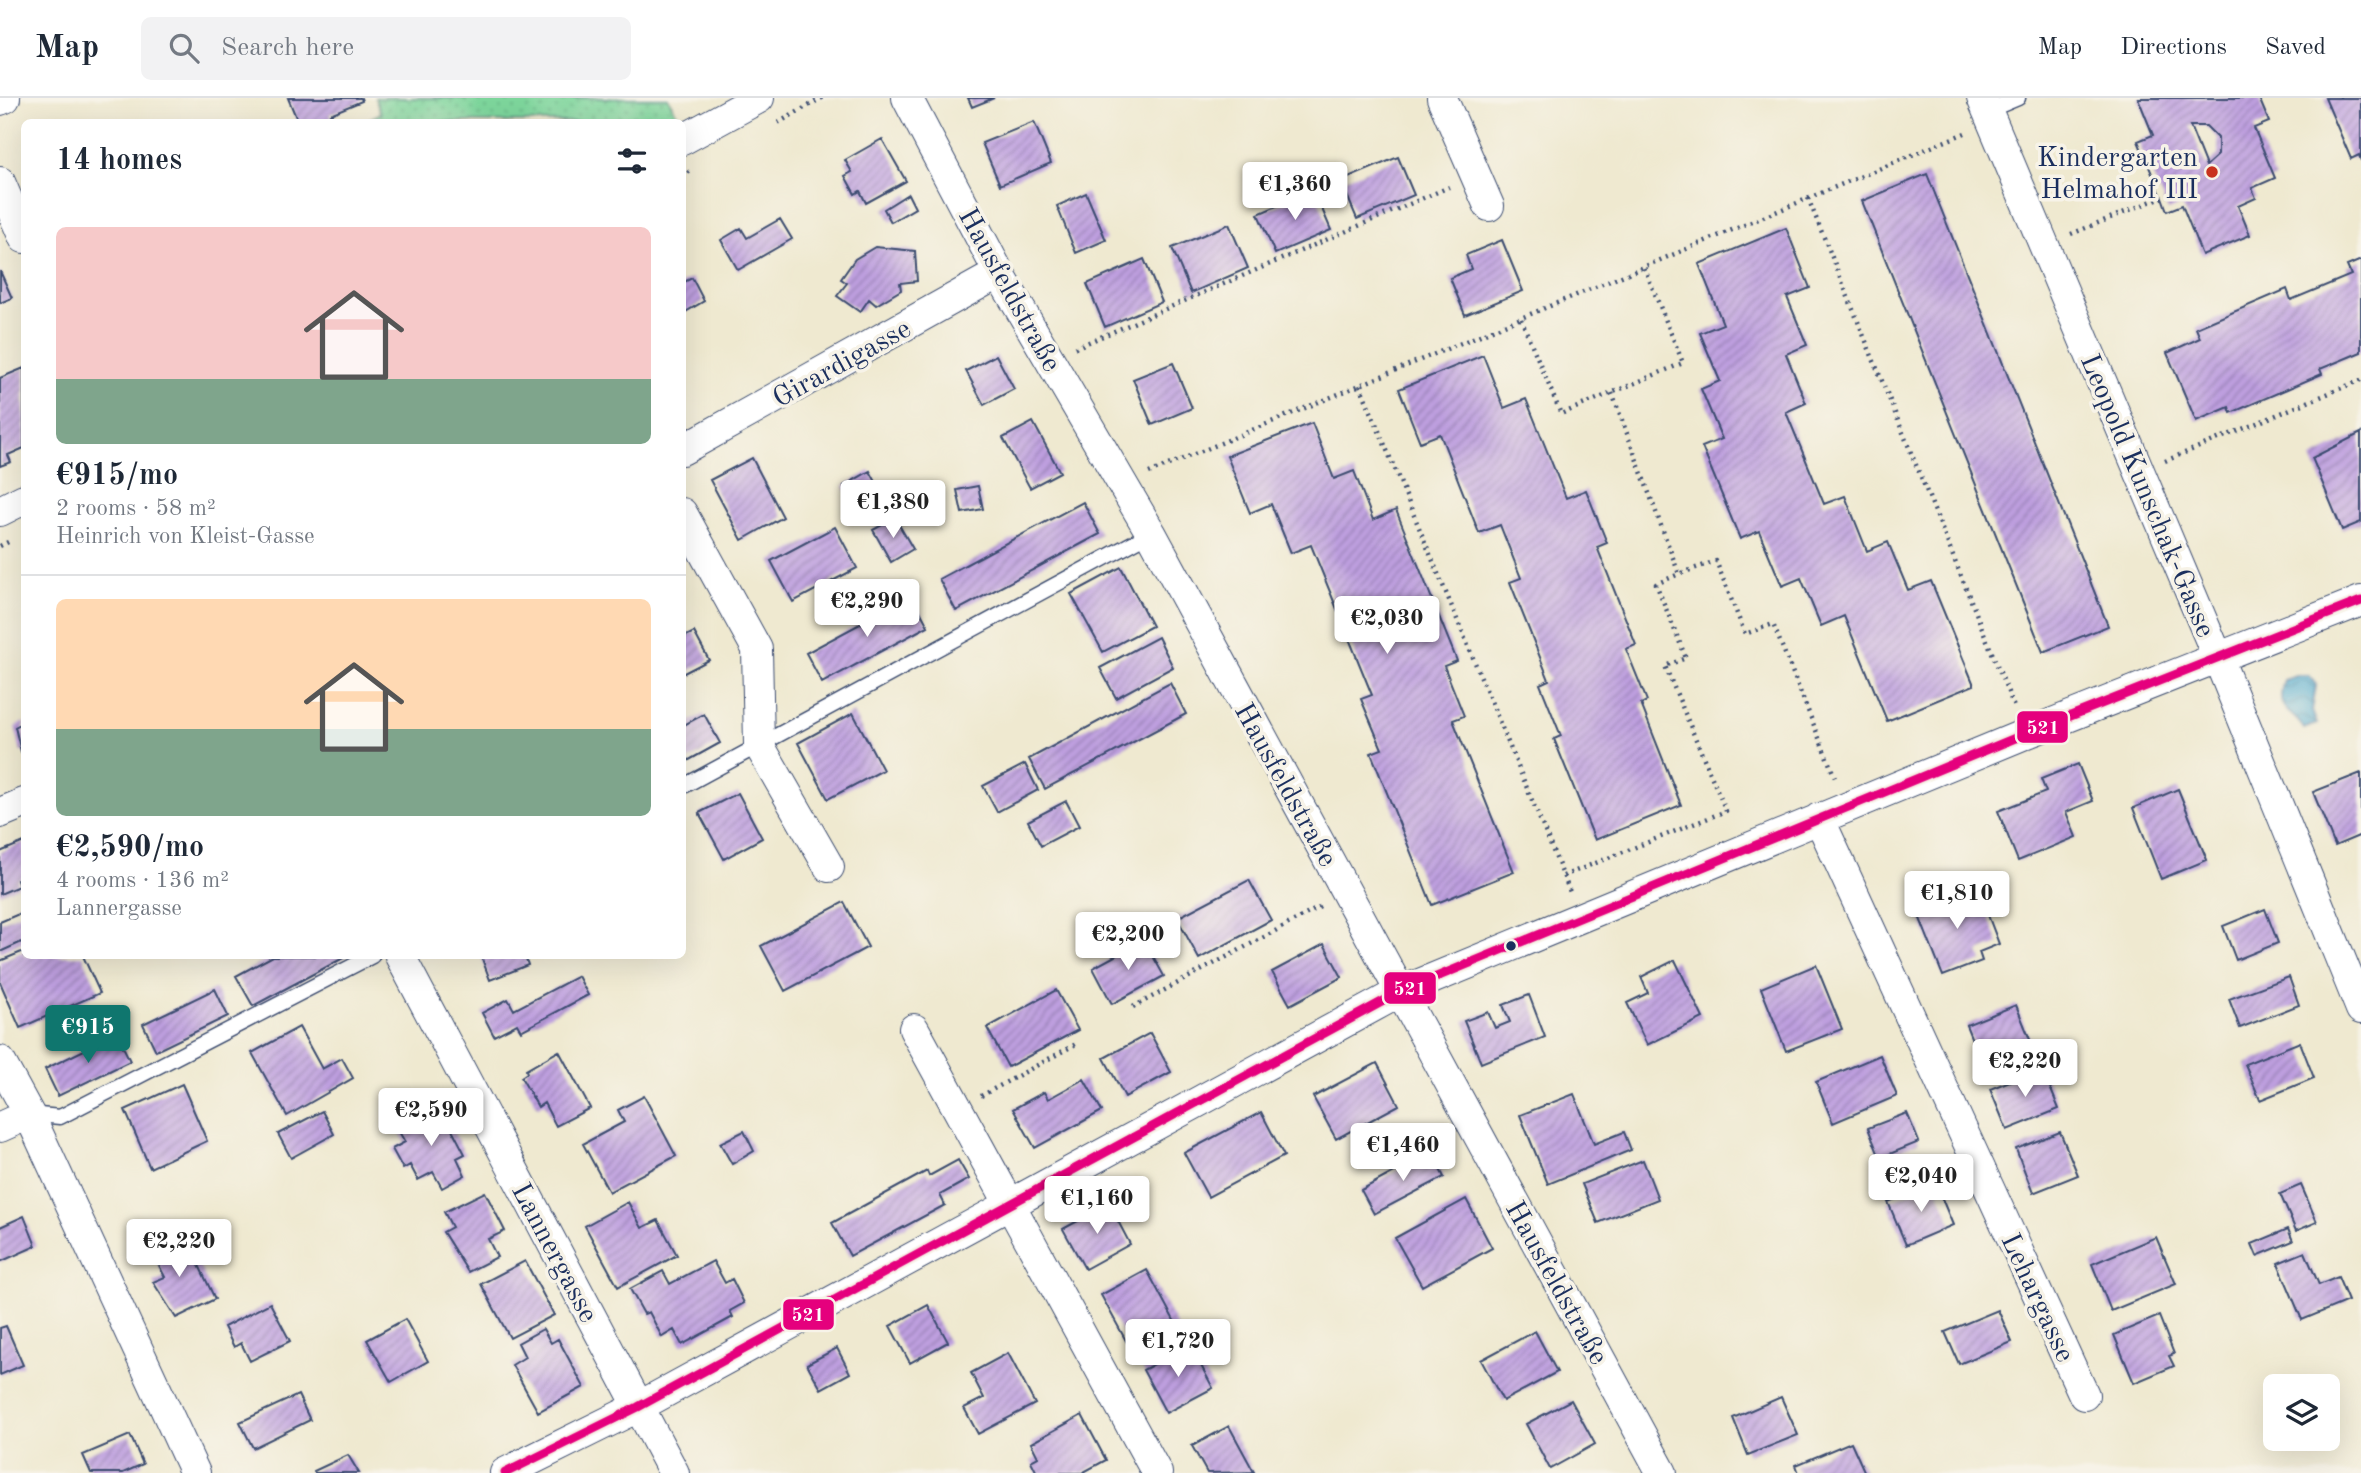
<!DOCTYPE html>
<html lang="en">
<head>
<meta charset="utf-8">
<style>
  body { margin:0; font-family:"Old Standard TT",serif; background:#f2f2f3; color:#1f2937; height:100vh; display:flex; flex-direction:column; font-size:26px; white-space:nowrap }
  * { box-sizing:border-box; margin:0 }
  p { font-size:23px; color:#747a83 }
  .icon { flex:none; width:38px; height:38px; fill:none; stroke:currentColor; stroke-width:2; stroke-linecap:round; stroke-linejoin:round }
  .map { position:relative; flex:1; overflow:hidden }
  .drawer { position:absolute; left:21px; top:21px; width:665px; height:840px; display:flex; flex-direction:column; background:#fff; border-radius:10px; box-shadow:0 7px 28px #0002 }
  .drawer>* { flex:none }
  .buttons { position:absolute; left:2263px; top:1276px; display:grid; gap:14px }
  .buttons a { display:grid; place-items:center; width:77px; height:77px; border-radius:10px; background:#fff; box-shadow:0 7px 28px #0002; font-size:35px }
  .price { position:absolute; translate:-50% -60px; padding:0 16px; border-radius:7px; background:#fff; color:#222; font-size:23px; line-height:46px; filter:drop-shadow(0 2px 4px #0008) }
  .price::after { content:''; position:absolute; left:50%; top:42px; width:21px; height:16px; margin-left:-10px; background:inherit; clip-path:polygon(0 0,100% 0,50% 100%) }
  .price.current { background:#0f766e; color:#fff }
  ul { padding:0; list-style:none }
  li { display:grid; align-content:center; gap:14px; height:371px; padding:0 35px }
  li+li { border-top:2px solid #e0e1e3 }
  li span { display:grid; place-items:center; height:217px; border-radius:10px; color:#555 }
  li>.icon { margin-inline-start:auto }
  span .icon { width:126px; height:126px; fill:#fffc; stroke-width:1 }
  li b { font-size:30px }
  h2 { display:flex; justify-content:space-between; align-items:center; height:84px; padding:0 35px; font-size:30px }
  header { display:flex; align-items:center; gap:42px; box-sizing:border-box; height:98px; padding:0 35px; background:#fff; border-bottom:2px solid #e0e1e3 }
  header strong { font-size:33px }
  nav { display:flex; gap:38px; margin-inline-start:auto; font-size:24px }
  .search { width:490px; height:63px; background:#f2f2f3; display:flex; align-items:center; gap:18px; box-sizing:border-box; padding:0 24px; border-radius:10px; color:#747a83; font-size:26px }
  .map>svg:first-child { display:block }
</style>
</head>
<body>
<header>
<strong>Map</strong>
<div class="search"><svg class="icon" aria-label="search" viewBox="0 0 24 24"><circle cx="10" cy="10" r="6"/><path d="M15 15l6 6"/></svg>Search here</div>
<nav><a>Map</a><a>Directions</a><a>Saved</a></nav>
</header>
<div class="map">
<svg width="2361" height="1375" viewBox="0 0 2361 1375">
  <defs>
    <pattern id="grass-dots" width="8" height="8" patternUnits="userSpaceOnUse" patternTransform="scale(1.75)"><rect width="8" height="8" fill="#7dd59b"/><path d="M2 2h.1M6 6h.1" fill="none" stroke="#6bb788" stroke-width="1.8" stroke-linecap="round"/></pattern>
    <pattern id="water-waves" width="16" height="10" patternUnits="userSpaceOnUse" patternTransform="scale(1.75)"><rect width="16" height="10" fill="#51aace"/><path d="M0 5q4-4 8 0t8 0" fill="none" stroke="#428baa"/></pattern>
    <pattern id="building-hatch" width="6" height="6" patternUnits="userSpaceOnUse" patternTransform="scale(1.75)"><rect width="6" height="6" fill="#be9fdf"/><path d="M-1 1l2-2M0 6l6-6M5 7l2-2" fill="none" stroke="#9a82b8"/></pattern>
  </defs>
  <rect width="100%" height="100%" fill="#f7f3e8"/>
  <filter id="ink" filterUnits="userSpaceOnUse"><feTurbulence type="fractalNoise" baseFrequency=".0143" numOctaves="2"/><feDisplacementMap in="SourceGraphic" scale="14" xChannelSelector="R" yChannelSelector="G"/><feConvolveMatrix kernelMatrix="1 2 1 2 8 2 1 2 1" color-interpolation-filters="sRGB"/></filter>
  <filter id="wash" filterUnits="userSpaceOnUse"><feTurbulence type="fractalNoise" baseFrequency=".00686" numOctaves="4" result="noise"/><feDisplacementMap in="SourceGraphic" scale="28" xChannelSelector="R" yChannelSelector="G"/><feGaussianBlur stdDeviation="1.57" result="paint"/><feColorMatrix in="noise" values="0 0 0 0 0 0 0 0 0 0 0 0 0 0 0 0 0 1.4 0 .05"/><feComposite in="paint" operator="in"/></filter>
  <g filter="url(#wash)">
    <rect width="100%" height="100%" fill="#efe9d0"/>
    <!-- grass -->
    <path fill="url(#grass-dots)" stroke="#4c827c" stroke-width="2" d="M 375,0 L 668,0 L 681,24 L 364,24 L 381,15 Z"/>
    <!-- water -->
    <path fill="url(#water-waves)" stroke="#366c96" stroke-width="2" d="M 2297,578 L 2309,578 L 2316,587 L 2312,613 L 2317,626 L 2304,631 C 2291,609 2274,616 2284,582 Z"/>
    <g id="blocks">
      <!-- building -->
      <path fill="url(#building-hatch)" fill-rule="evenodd" d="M 288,0 L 361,0 L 362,3 L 330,16 L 334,24 L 298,24 Z
        M 968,0 L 994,0 L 972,9 Z
        M 2138,0 L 2259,0 L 2269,24 L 2254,30 L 2275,80 L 2252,90 L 2256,100 L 2238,108 L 2250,137 L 2202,157 L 2182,107 L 2167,113 L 2162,99 L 2138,43 L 2153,37 ZM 2190,28 L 2206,28 L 2218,40 L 2218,57 L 2206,68 Z
        M 2325,0 L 2361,0 L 2361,63 L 2359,57 L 2351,61 Z
        M 1034,24 L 1051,65 L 1000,87 L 982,45 Z
        M 882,41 L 906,83 L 866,105 L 860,93 L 855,96 L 845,78 L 852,74 L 845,62 Z
        M 1398,59 L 1414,97 L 1357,121 L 1341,83 Z
        M 1927,76 L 2108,528 L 2043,554 L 1862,103 Z
        M 1314,92 L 1331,132 L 1275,156 L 1258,116 Z
        M 1086,95 L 1106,142 L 1076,155 L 1057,108 Z
        M 908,96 L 915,110 L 891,124 L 884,111 Z
        M 780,121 L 792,141 L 738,172 L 721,142 L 741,130 L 747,140 Z
        M 1229,126 L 1248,170 L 1191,195 L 1172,150 Z
        M 1786,130 L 1810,190 L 1787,199 L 1807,247 L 1786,256 L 1806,305 L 1786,314 L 1824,406 L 1845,398 L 1867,453 L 1888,444 L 1908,492 L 1931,483 L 1974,587 L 1887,623 L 1844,518 L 1821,528 L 1801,480 L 1782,488 L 1759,433 L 1740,441 L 1702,349 L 1722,341 L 1701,291 L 1720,283 L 1700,235 L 1723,226 L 1699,166 Z
        M 1502,142 L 1523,193 L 1465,217 L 1450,180 L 1471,171 L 1466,157 Z
        M 875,149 L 915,153 L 917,183 L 900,185 L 901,192 L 876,207 L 869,201 L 860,214 L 837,198 L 847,185 L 841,181 L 855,161 Z
        M 1144,161 L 1162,204 L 1105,229 L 1087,186 Z
        M 2361,162 L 2361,254 L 2320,271 L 2322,276 L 2231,315 L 2229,309 L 2196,323 L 2167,255 L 2200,240 L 2196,230 L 2287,191 L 2291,202 L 2351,177 L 2347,168 Z
        M 0,173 L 12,200 L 0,205 Z
        M 692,180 L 704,203 L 682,216 L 682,185 Z
        M 996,257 L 1014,291 L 984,307 L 966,273 Z
        M 1483,257 L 1504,310 L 1526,301 L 1566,400 L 1586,392 L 1607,445 L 1597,449 L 1636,547 L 1626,551 L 1647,603 L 1641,606 L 1681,707 L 1595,742 L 1554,641 L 1561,638 L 1540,586 L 1549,582 L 1510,484 L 1521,480 L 1500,427 L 1479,435 L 1440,336 L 1420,344 L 1399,291 Z
        M 1173,265 L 1192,310 L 1152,327 L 1133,281 Z
        M 24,270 L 24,350 L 8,357 L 11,364 L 0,368 L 0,280 Z
        M 1033,324 L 1060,374 L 1030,390 L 1003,340 Z
        M 1312,325 L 1334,381 L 1354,373 L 1373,422 L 1396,412 L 1457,563 L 1444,568 L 1464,618 L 1453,622 L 1514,774 L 1432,807 L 1371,655 L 1382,651 L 1361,601 L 1372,597 L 1311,447 L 1291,455 L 1271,406 L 1250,415 L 1227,358 Z
        M 2361,335 L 2361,424 L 2342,432 L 2312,360 Z
        M 752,360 L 783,419 L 742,442 L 710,382 Z
        M 870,373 L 888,406 L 862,421 L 844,388 Z
        M 978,388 L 983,411 L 962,415 L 957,392 Z
        M 1083,404 L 1100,436 L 956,513 L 939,481 Z
        M 895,420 L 913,451 L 891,464 L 873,432 Z
        M 835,429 L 857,470 L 793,504 L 771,463 Z
        M 1121,469 L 1152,528 L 1103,554 L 1071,496 Z
        M 912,498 L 928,528 L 822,585 L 806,555 Z
        M 694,534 L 709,562 L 682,576 L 682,540 Z
        M 1158,539 L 1173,569 L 1116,600 L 1100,570 Z
        M 1170,585 L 1186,616 L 1045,691 L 1029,661 Z
        M 853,615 L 883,672 L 828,701 L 798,645 Z
        M 704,616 L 720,645 L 682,666 L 682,628 Z
        M 24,624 L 24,653 L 21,654 L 15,629 Z
        M 1025,666 L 1038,692 L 997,714 L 983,688 Z
        M 2078,666 L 2093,703 L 2066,714 L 2076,739 L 2018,763 L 1998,713 L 2046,694 L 2041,681 Z
        M 2361,675 L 2361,737 L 2335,748 L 2313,694 Z
        M 2178,691 L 2207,762 L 2161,781 L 2133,710 Z
        M 738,695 L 762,740 L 724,761 L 699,715 Z
        M 1066,703 L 1079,728 L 1041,748 L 1028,723 Z
        M 24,744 L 24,779 L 17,782 L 19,788 L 0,796 L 0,754 Z
        M 1249,782 L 1271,822 L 1199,861 L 1177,820 Z
        M 1955,793 L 1960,807 L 1981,799 L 1999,846 L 1979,854 L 1982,863 L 1943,878 L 1915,808 Z
        M 844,804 L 868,849 L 785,893 L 761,848 Z
        M 2265,811 L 2278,845 L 2236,862 L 2223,828 Z
        M 21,815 L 24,823 L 24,843 L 0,854 L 0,824 Z
        M 1144,842 L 1164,878 L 1112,906 L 1093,870 Z
        M 1324,846 L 1342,879 L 1290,907 L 1272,874 Z
        M 24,853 L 24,858 L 83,858 L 100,895 L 20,930 L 0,884 L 0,863 Z
        M 273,858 L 347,858 L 253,908 L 236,878 Z
        M 481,858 L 525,858 L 528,867 L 490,882 Z
        M 1675,862 L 1703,920 L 1647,947 L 1627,905 L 1648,895 L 1641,879 Z
        M 1816,867 L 1842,931 L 1786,953 L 1761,890 Z
        M 578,878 L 588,897 L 521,933 L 517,926 L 494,938 L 482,915 L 508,901 L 514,912 Z
        M 2289,879 L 2299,907 L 2240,930 L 2229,901 Z
        M 215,891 L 228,918 L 156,953 L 143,926 Z
        M 1056,892 L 1078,932 L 1008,969 L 987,930 Z
        M 1529,897 L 1545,939 L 1481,965 L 1464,923 L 1488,914 L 1495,930 L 1510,924 L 1503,907 Z
        M 2016,907 L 2033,949 L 1983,969 L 1966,927 Z
        M 299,929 L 322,971 L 342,960 L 353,980 L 287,1018 L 252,955 Z
        M 1150,935 L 1171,974 L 1125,999 L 1104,960 Z
        M 117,936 L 130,963 L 58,998 L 45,971 Z
        M 2300,944 L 2314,980 L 2260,1002 L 2245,966 Z
        M 559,953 L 590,1010 L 556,1028 L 544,1005 L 538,1009 L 521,979 L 527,975 L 526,972 Z
        M 1880,957 L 1897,998 L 1833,1025 L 1816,984 Z
        M 1377,965 L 1399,1007 L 1336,1041 L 1313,999 Z
        M 2042,970 L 2059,1011 L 2007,1032 L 1990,991 Z
        M 1084,981 L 1102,1013 L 1035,1050 L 1013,1011 L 1044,994 L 1048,1001 Z
        M 182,986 L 207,1043 L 150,1070 L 125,1012 Z
        M 1574,996 L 1594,1046 L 1624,1034 L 1631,1052 L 1548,1086 L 1520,1017 Z
        M 644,998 L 676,1058 L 609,1094 L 583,1046 L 624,1024 L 618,1012 Z
        M 440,1008 L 465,1056 L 457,1060 L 465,1077 L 442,1090 L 433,1074 L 418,1082 L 410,1067 L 403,1071 L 392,1051 L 405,1044 L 398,1032 L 400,1026 L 406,1022 L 415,1023 Z
        M 322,1013 L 334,1036 L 291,1060 L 278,1036 Z
        M 1261,1014 L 1284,1058 L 1208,1099 L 1184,1055 Z
        M 1907,1015 L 1919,1044 L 1880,1060 L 1868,1030 Z
        M 744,1033 L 754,1053 L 732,1066 L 720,1045 Z
        M 2060,1034 L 2078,1077 L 2033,1095 L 2016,1051 Z
        M 1431,1054 L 1444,1079 L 1374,1116 L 1361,1092 Z
        M 958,1062 L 969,1081 L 940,1097 L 945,1107 L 850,1158 L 832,1125 L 927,1073 L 929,1078 Z
        M 1643,1062 L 1658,1101 L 1598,1125 L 1582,1086 Z
        M 1935,1084 L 1953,1127 L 1906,1147 L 1888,1104 Z
        M 2301,1087 L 2317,1124 L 2296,1133 L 2280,1096 Z
        M 485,1094 L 505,1133 L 488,1141 L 497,1159 L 468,1174 L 443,1134 L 452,1129 L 444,1114 Z
        M 1466,1101 L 1492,1150 L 1422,1188 L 1395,1140 Z
        M 628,1104 L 642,1130 L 658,1122 L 677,1157 L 618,1189 L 585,1128 Z
        M 1109,1106 L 1130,1146 L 1085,1171 L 1063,1131 Z
        M 24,1118 L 36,1148 L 0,1164 L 0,1129 Z
        M 2288,1131 L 2293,1143 L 2257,1158 L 2252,1146 Z
        M 170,1135 L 186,1168 L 197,1163 L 215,1201 L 176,1220 L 153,1184 L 165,1179 L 148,1146 Z
        M 2156,1139 L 2176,1186 L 2111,1213 L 2092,1166 Z
        M 2305,1154 L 2319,1187 L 2338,1179 L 2348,1203 L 2302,1222 L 2278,1165 Z
        M 525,1163 L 554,1217 L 510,1240 L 481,1186 Z
        M 713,1163 L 725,1185 L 732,1181 L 744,1205 L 730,1213 L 733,1219 L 682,1247 L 674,1232 L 662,1239 L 649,1214 L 644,1216 L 630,1191 L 663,1173 L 670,1186 Z
        M 1147,1172 L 1177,1228 L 1131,1252 L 1101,1197 Z
        M 270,1205 L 290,1243 L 250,1263 L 241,1245 L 234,1249 L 224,1229 Z
        M 928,1207 L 948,1244 L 910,1265 L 890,1228 Z
        M 1998,1212 L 2012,1244 L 1959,1266 L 1945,1234 Z
        M 2159,1218 L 2174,1256 L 2169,1258 L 2174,1268 L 2134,1285 L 2114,1237 Z
        M 405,1221 L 428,1263 L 391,1284 L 367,1242 Z
        M 6,1228 L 23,1267 L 0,1277 L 0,1230 Z
        M 543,1231 L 551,1245 L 558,1241 L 584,1289 L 538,1314 L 512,1267 L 525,1259 L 518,1245 Z
        M 1535,1233 L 1557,1274 L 1503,1303 L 1481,1262 Z
        M 1190,1247 L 1213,1290 L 1166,1315 L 1143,1272 Z
        M 837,1250 L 850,1275 L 821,1291 L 807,1266 Z
        M 1008,1255 L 1035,1306 L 978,1336 L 964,1310 L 984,1300 L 971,1275 Z
        M 298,1297 L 310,1322 L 253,1350 L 240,1324 Z
        M 1781,1299 L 1798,1337 L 1748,1357 L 1733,1320 Z
        M 1571,1302 L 1595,1346 L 1550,1371 L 1526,1326 Z
        M 1082,1317 L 1106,1362 L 1082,1375 L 1037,1375 L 1031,1363 L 1038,1359 L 1031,1345 Z
        M 1229,1328 L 1254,1374 L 1207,1375 L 1192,1348 Z
        M 130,1337 L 143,1366 L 123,1375 L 91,1375 L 83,1357 Z
        M 1851,1344 L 1865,1375 L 1799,1375 L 1796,1367 Z
        M 348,1357 L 359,1375 L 315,1375 L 314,1373 Z"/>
    </g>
  </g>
  <g filter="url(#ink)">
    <use href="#blocks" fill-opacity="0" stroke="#3b4b6f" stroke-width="2"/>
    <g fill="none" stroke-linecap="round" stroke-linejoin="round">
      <defs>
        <path id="service" d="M 1987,13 L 2018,0
          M 682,689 L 1151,435
          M 29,1016 L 60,1019 L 372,858"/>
        <path id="minor" d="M 907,0 L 999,175 L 1151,435 L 1662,1375
          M 1442,0 L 1489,108
          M 1982,0 L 2218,560 L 2361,911
          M 0,2 L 5,0
          M 682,42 L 759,0
          M 0,84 L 24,140
          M 682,352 L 999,175
          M 0,413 L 24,401
          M 682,415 L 757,551 L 759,647 L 829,769
          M 0,715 L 24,705
          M 1819,720 L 2084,1297
          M 400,858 L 674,1375
          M 914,931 L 1157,1375
          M 0,963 L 29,1016 L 195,1375
          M 0,1029 L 29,1016
          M 505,1375 L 638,1309 L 1400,894 L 2025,636 L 2361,503"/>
      </defs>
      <!-- service casing -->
      <use href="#service" stroke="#3b4b6f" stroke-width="17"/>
      <!-- minor casing -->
      <use href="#minor" stroke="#3b4b6f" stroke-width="32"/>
      <!-- path -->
      <path stroke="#3b4b6f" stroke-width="4.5" stroke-dasharray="2 5" stroke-linecap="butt" d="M 778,25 L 822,0
        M 682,78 L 694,71
        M 1808,100 L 2014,609
        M 2071,136 L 2162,99
        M 1521,221 L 1561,316 L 1683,265 L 1644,169
        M 1075,250 L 1449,89
        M 1360,287 L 1570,794
        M 1612,295 L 1679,476 L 1716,463 L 1745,536 L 1773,526 L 1836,682
        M 2165,363 L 2361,282
        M 1149,375 L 1965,35
        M 0,448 L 12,442
        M 1563,778 L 1726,713 L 1665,568 L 1686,560 L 1656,486 L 1679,476
        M 1133,909 L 1320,809
        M 981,998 L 1076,946"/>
      <!-- service -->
      <use href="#service" stroke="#fff" stroke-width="14"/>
      <!-- minor -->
      <use href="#minor" stroke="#fff" stroke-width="30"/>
      <defs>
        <path id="bus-1" d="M 505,1375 L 638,1309 L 1400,894 L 2025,636 L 2361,503"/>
      </defs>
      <!-- bus-1 casing -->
      <use href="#bus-1" stroke="#f7f3e8" stroke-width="14"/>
      <!-- bus-1 -->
      <use href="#bus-1" stroke="#e5007d" stroke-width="9"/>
    </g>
  </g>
  <!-- markers -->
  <circle fill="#c8321e" stroke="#f7f3e8" stroke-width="2.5" cx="2212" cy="74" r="7"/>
  <circle fill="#1b2f5e" stroke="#f7f3e8" stroke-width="2.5" cx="1511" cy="848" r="6"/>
  <g text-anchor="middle" stroke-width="7" stroke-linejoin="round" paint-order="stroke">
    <!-- poi labels -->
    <g font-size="28" fill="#1b2f5e" stroke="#f7f3e8" text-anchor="end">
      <text x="2198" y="68">Kindergarten<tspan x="2198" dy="32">Helmahof III</tspan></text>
    </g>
    <!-- street labels -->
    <g font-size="28" fill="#1b2f5e" stroke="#f7f3e8">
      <text transform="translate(1011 191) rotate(61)" y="10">Hausfeldstraße</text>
      <text transform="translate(841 264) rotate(-29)" y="10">Girardigasse</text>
      <text transform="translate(2149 397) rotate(67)" y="10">Leopold Kunschak-Gasse</text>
      <text transform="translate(1287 686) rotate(61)" y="10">Hausfeldstraße</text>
      <text transform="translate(556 1154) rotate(62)" y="10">Lannergasse</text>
      <text transform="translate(1558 1184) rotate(61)" y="10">Hausfeldstraße</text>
      <text transform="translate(2039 1199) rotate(65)" y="10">Lehargasse</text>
    </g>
  </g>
  <g stroke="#f7f3e8" stroke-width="2.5">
    <rect x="2016" y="612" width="53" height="34" rx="7" fill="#e5007d"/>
    <rect x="1383" y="873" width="54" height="34" rx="7" fill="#e5007d"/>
    <rect x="782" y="1200" width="53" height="33" rx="7" fill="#e5007d"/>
  </g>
  <g font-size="19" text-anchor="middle" font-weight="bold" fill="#fff">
    <text x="2043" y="636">521</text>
    <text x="1410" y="897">521</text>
    <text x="808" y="1223">521</text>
  </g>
</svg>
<div class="buttons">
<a><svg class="icon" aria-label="layers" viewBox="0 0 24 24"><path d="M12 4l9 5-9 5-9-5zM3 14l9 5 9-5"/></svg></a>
</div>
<b class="price" style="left:1295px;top:124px">€1,360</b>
<b class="price" style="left:893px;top:442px">€1,380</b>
<b class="price" style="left:867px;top:541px">€2,290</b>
<b class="price" style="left:1387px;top:558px">€2,030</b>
<b class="price" style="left:1957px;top:833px">€1,810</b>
<b class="price" style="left:1128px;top:874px">€2,200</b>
<b class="price current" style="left:88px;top:967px">€915</b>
<b class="price" style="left:2025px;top:1001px">€2,220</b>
<b class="price" style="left:431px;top:1050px">€2,590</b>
<b class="price" style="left:1403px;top:1085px">€1,460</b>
<b class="price" style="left:1921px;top:1116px">€2,040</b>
<b class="price" style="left:1097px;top:1138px">€1,160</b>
<b class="price" style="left:179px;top:1181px">€2,220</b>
<b class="price" style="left:1178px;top:1281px">€1,720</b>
<section class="drawer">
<h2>14 homes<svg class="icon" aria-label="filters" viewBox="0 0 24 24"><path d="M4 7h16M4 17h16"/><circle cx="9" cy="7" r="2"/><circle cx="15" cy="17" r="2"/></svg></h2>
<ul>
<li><span style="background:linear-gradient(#f6c9c9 70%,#7fa58c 0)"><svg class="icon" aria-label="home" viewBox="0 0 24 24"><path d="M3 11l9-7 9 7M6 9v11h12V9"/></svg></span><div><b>€915/mo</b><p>2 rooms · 58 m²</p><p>Heinrich von Kleist-Gasse</p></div></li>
<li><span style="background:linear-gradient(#ffd9b3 60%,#7fa58c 0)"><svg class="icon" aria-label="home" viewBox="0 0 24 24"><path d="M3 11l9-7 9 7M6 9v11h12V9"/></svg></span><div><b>€2,590/mo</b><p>4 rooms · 136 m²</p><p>Lannergasse</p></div></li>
</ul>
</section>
</div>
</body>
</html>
